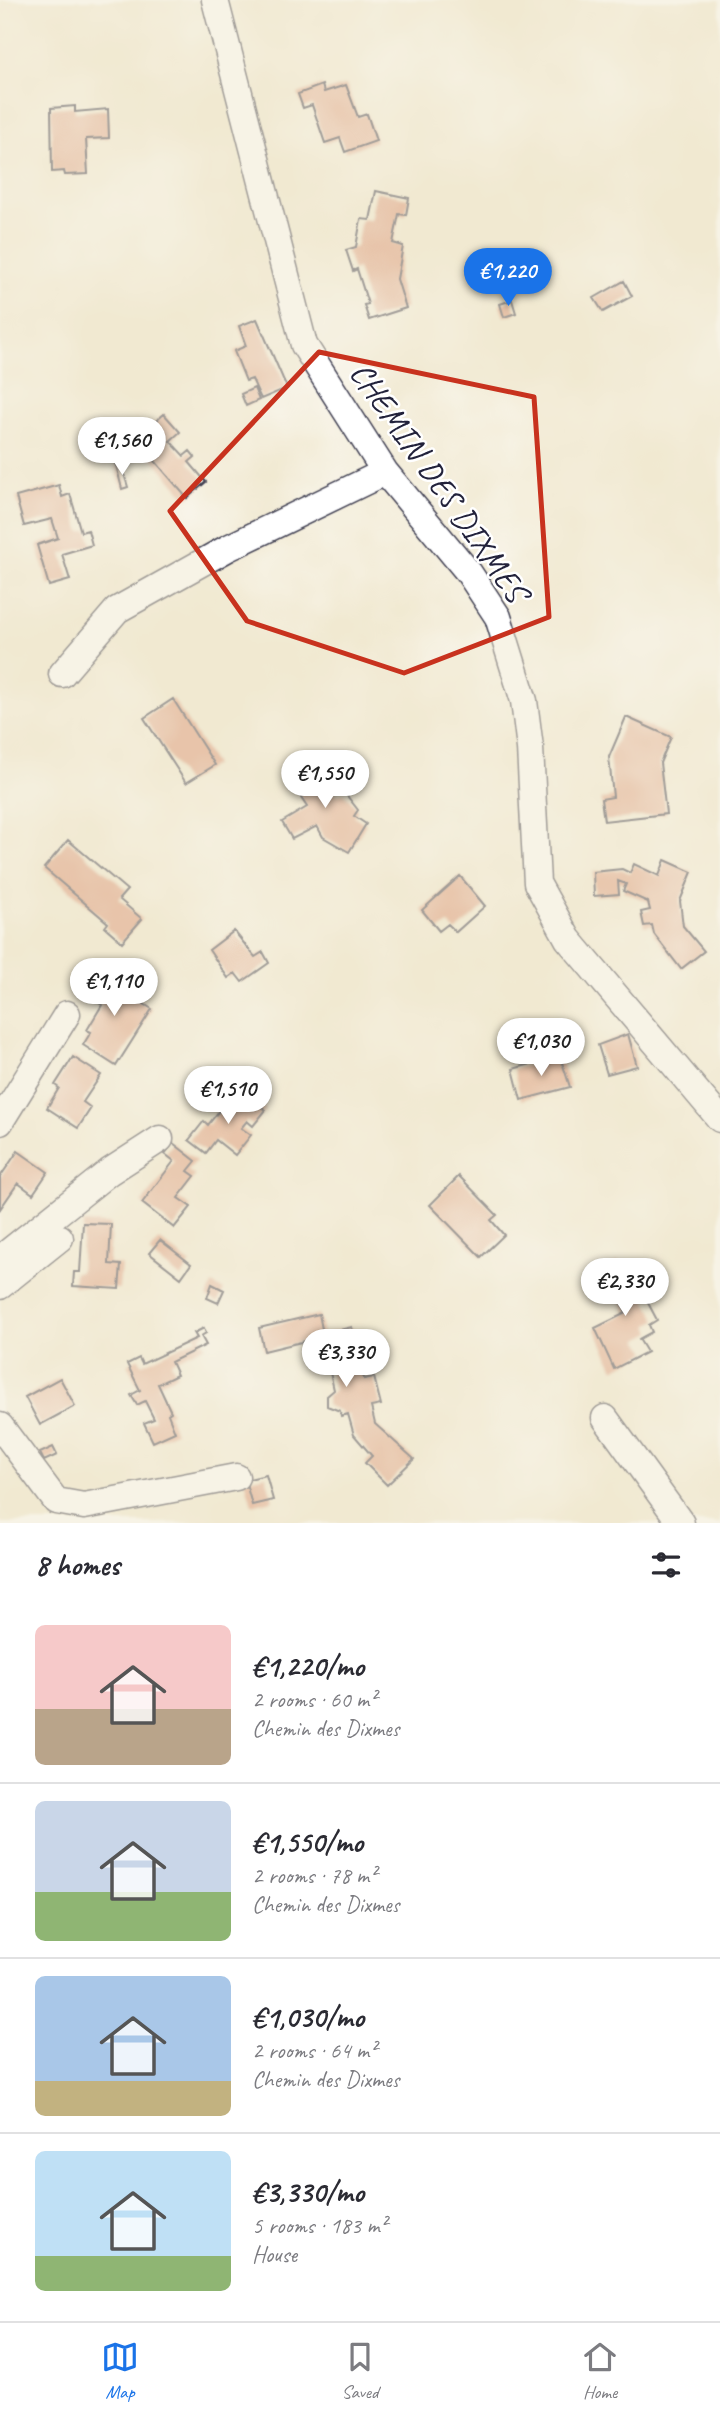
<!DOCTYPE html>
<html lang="en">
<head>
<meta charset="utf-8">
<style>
  body { margin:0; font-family:Caveat,sans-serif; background:#f2f2f3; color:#2b2b33; height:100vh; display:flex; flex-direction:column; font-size:26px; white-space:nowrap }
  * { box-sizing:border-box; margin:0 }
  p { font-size:23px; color:#7c7c81 }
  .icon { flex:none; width:38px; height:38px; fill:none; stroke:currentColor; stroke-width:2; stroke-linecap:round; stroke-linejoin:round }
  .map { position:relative; height:1523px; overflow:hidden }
  .panel { display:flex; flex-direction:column; background:#fff; flex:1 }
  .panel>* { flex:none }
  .price { position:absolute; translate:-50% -60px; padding:0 16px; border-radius:24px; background:#fff; color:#222; font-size:23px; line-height:46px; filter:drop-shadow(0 2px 4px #0008) }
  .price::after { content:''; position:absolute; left:50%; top:42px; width:21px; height:16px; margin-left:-10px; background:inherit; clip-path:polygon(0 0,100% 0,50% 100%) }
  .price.selected { background:#1a73e8; color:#fff }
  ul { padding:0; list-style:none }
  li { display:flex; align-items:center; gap:21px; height:175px; padding:0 35px }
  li+li { border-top:2px solid #e1e1e2 }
  li span { display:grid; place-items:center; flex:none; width:196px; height:140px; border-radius:10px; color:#555 }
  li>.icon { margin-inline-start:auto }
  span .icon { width:84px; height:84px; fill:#fffc; stroke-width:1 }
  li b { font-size:30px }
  h2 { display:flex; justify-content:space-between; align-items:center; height:84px; padding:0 35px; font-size:30px }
  .dock { display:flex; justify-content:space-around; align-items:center; height:98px; border-top:2px solid #e1e1e2; background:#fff; font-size:19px; color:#7c7c81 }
  .dock a { display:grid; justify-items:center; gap:4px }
  .dock .selected { color:#1a73e8 }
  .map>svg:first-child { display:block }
</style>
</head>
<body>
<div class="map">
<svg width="720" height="1523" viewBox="0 0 720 1523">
  <rect width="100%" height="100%" fill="#fff"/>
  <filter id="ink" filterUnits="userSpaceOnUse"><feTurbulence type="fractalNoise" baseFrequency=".0143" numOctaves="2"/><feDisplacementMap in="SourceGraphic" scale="14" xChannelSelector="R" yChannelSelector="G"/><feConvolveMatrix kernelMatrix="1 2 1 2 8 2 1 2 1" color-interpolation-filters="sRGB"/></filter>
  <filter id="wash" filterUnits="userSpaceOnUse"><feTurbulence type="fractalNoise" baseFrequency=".00686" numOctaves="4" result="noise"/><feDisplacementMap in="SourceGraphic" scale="28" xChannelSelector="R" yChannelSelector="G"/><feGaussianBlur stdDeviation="1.57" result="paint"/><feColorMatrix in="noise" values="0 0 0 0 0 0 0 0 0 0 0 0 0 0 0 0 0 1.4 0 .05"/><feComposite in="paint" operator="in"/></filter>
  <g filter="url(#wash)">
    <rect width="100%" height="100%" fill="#f1e9d1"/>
    <g id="blocks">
      <!-- building -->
      <path fill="#dd987a" d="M 322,85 L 324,92 L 346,85 L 358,117 L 367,114 L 376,141 L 345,152 L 340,138 L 325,143 L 312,105 L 303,108 L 298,94 Z
        M 75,106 L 75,112 L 108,109 L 109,138 L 86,139 L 88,174 L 65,175 L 64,171 L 52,172 L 51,108 Z
        M 376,191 L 409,198 L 406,215 L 399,214 L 393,243 L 403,246 L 397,279 L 406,308 L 369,320 L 364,305 L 368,304 L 357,269 L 353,271 L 346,250 L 356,247 L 361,219 L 370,220 Z
        M 624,281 L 632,296 L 603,312 L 594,298 Z
        M 512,300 L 516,313 L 504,317 L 500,304 Z
        M 257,319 L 287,388 L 261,399 L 252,379 L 246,381 L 234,351 L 246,346 L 239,326 Z
        M 254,388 L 259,400 L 246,406 L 241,394 Z
        M 164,414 L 180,432 L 170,441 L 184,456 L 190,451 L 195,457 L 189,462 L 206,482 L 187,498 L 136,439 Z
        M 121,464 L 128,487 L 122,489 L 116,465 Z
        M 59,485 L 62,497 L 70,494 L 81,532 L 88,530 L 92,545 L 62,554 L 70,580 L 49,586 L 37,545 L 58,538 L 52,519 L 24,526 L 16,497 Z
        M 173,699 L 215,765 L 186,783 L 144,718 Z
        M 626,717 L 671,737 L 660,763 L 666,814 L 604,821 L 601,799 L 613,797 L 609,757 Z
        M 334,766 L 334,787 L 337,795 L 344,792 L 358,810 L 354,816 L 366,824 L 349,852 L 323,837 L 317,826 L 292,839 L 282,822 L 307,807 L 301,798 L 301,767 Z
        M 68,840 L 127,890 L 119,899 L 142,919 L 122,942 L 105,927 L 108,923 L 44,868 Z
        M 665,860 L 692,872 L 680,901 L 683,926 L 704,951 L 681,969 L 654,934 L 652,925 L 644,926 L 641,912 L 650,910 L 648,902 L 623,891 L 626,884 L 618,881 L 619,894 L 594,896 L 593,872 L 622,869 L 630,873 L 634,864 L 659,876 Z
        M 460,876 L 485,906 L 456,932 L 448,924 L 439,931 L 422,910 Z
        M 234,931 L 255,957 L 263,952 L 269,963 L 242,982 L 235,973 L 228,978 L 209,950 Z
        M 100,969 L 123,984 L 120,989 L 152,1009 L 116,1066 L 83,1045 L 91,1032 L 87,1030 L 102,1005 L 84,994 Z
        M 628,1034 L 637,1066 L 607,1074 L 598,1045 Z
        M 560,1056 L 570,1087 L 521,1100 L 513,1069 Z
        M 73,1057 L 101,1075 L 83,1102 L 91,1108 L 78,1128 L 47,1108 L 59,1088 L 55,1085 Z
        M 232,1094 L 249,1107 L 254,1101 L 266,1110 L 253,1126 L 247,1121 L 241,1128 L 251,1135 L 235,1155 L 216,1140 L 206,1153 L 189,1140 L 204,1121 L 208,1125 Z
        M 173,1143 L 196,1161 L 188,1171 L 195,1176 L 178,1198 L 191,1207 L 174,1228 L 142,1203 L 174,1161 L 165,1154 Z
        M 18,1151 L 48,1172 L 33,1194 L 18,1183 L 0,1209 L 0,1177 Z
        M 459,1176 L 497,1215 L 491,1220 L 504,1235 L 481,1257 L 430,1205 Z
        M 83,1223 L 111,1224 L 109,1264 L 121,1265 L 119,1289 L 73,1286 L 74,1272 L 80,1272 Z
        M 160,1240 L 191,1264 L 181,1278 L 149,1253 Z
        M 618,1261 L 630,1285 L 637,1282 L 657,1320 L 649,1325 L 652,1332 L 639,1339 L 647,1352 L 614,1369 L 595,1328 L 626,1313 L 617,1293 L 610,1297 L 597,1272 Z
        M 212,1284 L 224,1290 L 218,1303 L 207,1298 Z
        M 319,1314 L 323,1334 L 352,1327 L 364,1379 L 374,1377 L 381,1405 L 371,1407 L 375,1424 L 414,1459 L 387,1485 L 365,1463 L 372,1456 L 354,1435 L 348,1414 L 341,1416 L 340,1411 L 327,1406 L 327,1396 L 334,1390 L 322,1337 L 264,1351 L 259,1328 Z
        M 204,1328 L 206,1333 L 201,1336 L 206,1345 L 171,1362 L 177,1375 L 158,1384 L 171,1412 L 168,1414 L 175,1432 L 153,1442 L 144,1423 L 154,1419 L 145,1401 L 137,1405 L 131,1395 L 140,1390 L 127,1364 L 139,1358 L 142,1364 L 197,1338 L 194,1333 Z
        M 60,1378 L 75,1406 L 40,1425 L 25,1397 Z
        M 53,1447 L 57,1455 L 44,1461 L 40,1453 Z
        M 266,1475 L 273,1500 L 252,1505 L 245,1480 Z"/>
    </g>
  </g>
  <g filter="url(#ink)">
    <use href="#blocks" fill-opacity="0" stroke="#414052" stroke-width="2"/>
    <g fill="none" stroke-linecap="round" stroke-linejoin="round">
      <defs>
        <path id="minor" d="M 215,0 L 304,345 L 385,472 L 469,573 L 498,617 L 524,701 L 530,748 L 537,883 L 568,939 L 720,1119
          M 62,674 L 117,610 L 228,548 L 385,472
          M 0,1122 L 67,1014
          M 0,1259 L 109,1172 L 160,1139
          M 0,1286 L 60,1238
          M 605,1418 L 681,1523
          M 0,1426 L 56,1501 L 84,1506 L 236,1477"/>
      </defs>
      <!-- minor casing -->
      <use href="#minor" stroke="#414052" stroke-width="29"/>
      <!-- minor -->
      <use href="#minor" stroke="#fff" stroke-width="26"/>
    </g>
  </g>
  <!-- marked area -->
  <path d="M0 0H720V1523H0ZM 319,352 L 534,397 L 549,617 L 404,673 L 247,621 L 170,511 Z" fill="#f1e9d1" fill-opacity=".55" fill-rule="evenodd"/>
  <path fill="none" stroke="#c8321e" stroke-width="5" stroke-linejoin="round" d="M 319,352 L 534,397 L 549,617 L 404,673 L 247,621 L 170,511 Z"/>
  <g text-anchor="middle" stroke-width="5" stroke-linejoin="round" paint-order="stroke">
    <!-- street labels -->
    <g font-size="33" fill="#22223b" stroke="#fff">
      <text transform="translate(440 481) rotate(55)" y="12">CHEMIN DES DIXMES</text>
    </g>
  </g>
</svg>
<b class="price selected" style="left:508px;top:308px">€1,220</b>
<b class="price" style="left:122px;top:477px">€1,560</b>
<b class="price" style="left:325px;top:810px">€1,550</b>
<b class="price" style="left:114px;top:1018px">€1,110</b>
<b class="price" style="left:541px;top:1078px">€1,030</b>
<b class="price" style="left:228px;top:1126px">€1,510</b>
<b class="price" style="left:625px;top:1318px">€2,330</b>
<b class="price" style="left:346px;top:1389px">€3,330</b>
</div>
<section class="panel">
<h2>8 homes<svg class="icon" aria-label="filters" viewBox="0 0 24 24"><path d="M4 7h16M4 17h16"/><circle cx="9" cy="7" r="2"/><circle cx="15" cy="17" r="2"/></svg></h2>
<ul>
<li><span style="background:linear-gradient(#f6c9c9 60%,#b9a48a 0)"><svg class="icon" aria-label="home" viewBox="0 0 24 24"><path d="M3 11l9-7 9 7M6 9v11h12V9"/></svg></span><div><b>€1,220/mo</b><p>2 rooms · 60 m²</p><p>Chemin des Dixmes</p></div></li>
<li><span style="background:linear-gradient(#c9d6e8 65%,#8fb573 0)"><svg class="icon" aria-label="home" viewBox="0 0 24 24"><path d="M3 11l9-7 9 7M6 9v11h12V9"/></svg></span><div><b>€1,550/mo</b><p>2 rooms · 78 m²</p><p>Chemin des Dixmes</p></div></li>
<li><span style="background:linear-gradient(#a9c7e8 75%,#c2b280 0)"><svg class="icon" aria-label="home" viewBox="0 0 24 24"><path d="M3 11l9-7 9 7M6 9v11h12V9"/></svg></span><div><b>€1,030/mo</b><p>2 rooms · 64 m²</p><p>Chemin des Dixmes</p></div></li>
<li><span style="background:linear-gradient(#bfe0f5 75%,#8fb573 0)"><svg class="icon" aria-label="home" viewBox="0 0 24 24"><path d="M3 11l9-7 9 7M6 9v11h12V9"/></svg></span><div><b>€3,330/mo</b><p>5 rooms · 183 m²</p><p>House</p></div></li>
</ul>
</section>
<nav class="dock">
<a class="selected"><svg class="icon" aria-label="map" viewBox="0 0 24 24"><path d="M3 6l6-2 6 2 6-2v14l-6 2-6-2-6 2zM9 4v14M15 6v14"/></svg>Map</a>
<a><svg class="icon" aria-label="saved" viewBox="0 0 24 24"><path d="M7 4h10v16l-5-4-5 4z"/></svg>Saved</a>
<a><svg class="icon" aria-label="home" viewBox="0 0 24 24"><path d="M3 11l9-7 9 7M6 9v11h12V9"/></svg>Home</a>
</nav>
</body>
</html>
